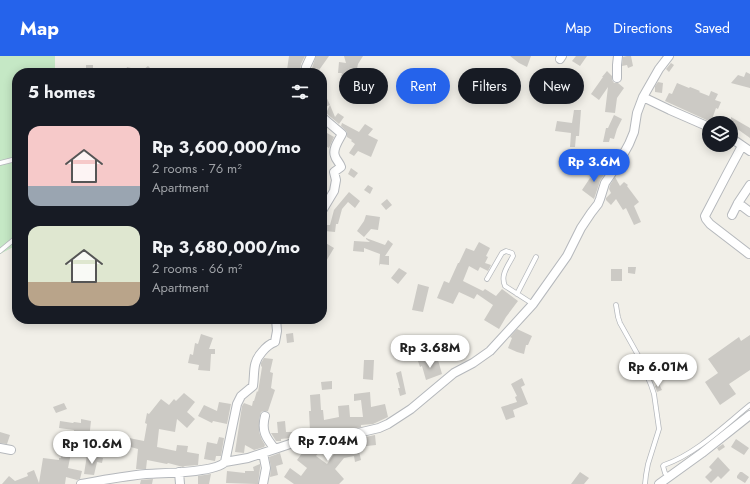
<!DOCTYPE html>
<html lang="en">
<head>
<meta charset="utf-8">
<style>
  body { margin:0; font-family:Jost,sans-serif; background:#20242c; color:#f1f3f6; height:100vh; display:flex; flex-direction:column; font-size:15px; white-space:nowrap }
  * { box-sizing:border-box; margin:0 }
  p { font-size:13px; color:#9ea1a6 }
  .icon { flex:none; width:22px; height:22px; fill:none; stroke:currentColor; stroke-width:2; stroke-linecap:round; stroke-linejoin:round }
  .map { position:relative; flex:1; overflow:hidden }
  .drawer { position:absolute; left:12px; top:12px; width:315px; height:256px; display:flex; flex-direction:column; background:#171b24; border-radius:16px; box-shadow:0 2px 10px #0003 }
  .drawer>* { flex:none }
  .guide { position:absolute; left:339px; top:12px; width:351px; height:36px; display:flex; gap:8px }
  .controls { position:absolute; left:702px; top:60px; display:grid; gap:8px }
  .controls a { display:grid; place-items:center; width:36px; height:36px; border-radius:50%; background:#171b24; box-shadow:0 2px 10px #0003; font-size:20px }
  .price { position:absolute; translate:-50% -34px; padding:0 9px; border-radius:14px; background:#fff; color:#222; font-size:13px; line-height:26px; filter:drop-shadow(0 1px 2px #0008) }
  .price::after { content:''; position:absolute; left:50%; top:24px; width:12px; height:9px; margin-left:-6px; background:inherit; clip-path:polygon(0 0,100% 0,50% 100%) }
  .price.current { background:#2563eb; color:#fff }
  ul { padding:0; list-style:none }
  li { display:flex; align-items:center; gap:12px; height:100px; padding:0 16px }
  li span { display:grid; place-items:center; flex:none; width:112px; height:80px; border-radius:12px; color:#555 }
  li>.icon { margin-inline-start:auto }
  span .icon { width:48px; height:48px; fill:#fffc; stroke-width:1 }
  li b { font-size:17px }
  h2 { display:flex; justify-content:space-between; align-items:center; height:48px; padding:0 16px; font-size:17px }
  .chip { padding:0 14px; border-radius:18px; background:#171b24; box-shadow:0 2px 10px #0003; font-size:14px; line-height:36px }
  .chip.current { background:#2563eb; color:#fff }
  header { display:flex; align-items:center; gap:24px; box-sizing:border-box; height:56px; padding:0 20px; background:#2563eb; color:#fff }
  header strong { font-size:19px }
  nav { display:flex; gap:22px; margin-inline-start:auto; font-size:14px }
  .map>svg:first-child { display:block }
</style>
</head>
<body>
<header>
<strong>Map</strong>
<nav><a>Map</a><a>Directions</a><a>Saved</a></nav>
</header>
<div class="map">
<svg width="750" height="428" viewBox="0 0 750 428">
  <rect width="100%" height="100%" fill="#f1efe8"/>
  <!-- green -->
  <path fill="#c5e8c5" d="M 0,0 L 55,0 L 55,17 L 17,17 L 17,189 L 0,198 Z"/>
  <!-- building -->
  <path fill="#cccac5" d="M 289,0 L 305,0 L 301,8 L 300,16 L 298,15 L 298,17 L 289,17 L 289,14 L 287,14 Z
    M 316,0 L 329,0 L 317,17 L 312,17 L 312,12 Z
    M 344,0 L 363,0 L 358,8 L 355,22 L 353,21 L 355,30 L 347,32 L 345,20 L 341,20 L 342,17 L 338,17 L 339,6 L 346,7 Z
    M 510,0 L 531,0 L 527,11 L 519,7 Z
    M 576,0 L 587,0 L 580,10 L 572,5 Z
    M 627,0 L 631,0 L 633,10 L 628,12 L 627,9 L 622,10 L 623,1 Z
    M 671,7 L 674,9 L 669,16 L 666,13 Z
    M 86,9 L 93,9 L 93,17 L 86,17 Z
    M 148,10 L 152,14 L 149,17 L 139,17 Z
    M 127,11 L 135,13 L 134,17 L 125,17 Z
    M 607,15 L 612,20 L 612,24 L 614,27 L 618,27 L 624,32 L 617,42 L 615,57 L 605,56 L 608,31 L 599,44 L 591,38 L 603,21 L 602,21 Z
    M 746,16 L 750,18 L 750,32 L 731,27 L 738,19 L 744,21 Z
    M 658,26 L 663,27 L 662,37 L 655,36 L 655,30 Z
    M 677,27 L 689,32 L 690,31 L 700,35 L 699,36 L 709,40 L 711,35 L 718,38 L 715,44 L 721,46 L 718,53 L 716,52 L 711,66 L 665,45 L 669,37 L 672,38 Z
    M 322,32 L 330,49 L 322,52 Z
    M 330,49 L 335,61 L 338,57 L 344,61 L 339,68 L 326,57 Z
    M 574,54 L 581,54 L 579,80 L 576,80 L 575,91 L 570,91 L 571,77 L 555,75 L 557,65 L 572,67 Z
    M 614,59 L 622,63 L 617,73 L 614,83 L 610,82 L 609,86 L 603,86 L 606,72 L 608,72 Z
    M 731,61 L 750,72 L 750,82 L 736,72 L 733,77 L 731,77 Z
    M 342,67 L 359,76 L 365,68 L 373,73 L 368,79 L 378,84 L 371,101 L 358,95 L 354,100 L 349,97 L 355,88 L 351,85 L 352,84 L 347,81 L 347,76 L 341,70 Z
    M 327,77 L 334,81 L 329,92 L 322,88 L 322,86 Z
    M 601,111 L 607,114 L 600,125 L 594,143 L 582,134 L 590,122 L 592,123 L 594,119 L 596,120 Z
    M 351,112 L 358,117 L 354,122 L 348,118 Z
    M 615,121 L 620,130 L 624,126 L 628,129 L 627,130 L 639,146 L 634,150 L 641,166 L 634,169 L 626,152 L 623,154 L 616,143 L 611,149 L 606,144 L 606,142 L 611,137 L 609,133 L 610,129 Z
    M 368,129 L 373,132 L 370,138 L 364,134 Z
    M 349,136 L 360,145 L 355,152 L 348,146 L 342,153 L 338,168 L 336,168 L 335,176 L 325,175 L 325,169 L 330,169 L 334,154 Z
    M 387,143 L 392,149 L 386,154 L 381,148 Z
    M 366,159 L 380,161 L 378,174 L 371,173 L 364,181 L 357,175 L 364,165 Z
    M 366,182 L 385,189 L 388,184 L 393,188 L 385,200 L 389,200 L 389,209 L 380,208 L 379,210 L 380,198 L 364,192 L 364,196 L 353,195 L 354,185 L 370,186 L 366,183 Z
    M 324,186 L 334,192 L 322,212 L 322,189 Z
    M 479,186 L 490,192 L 486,200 L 488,201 L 485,207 L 491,209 L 488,215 L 480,211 L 478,215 L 469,210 L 463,225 L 483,235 L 485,233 L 496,240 L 502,233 L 518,245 L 506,261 L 499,273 L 484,264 L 493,249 L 477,238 L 474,243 L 459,236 L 453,248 L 437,242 L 444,225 L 449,227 L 458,207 L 459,207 L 466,192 L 474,195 Z
    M 628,211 L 636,211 L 635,218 L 628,217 Z
    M 399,212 L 407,217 L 398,228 L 391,222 Z
    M 611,213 L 622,213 L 622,225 L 611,225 Z
    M 418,228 L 429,231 L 423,256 L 412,254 Z
    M 517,273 L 532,280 L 528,289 L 526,289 L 524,298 L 517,296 L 508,292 L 512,282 L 510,281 Z
    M 293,277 L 294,286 L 287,287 L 286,278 Z
    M 201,278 L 213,282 L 209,293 L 215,293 L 215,298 L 211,298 L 210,315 L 198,314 L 199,309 L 188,307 L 190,298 L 193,299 L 195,287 L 198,288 Z
    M 750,279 L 750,314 L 729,328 L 736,338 L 720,349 L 705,326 L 718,317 L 708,303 L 739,281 L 741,285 Z
    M 264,302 L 273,303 L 270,316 L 273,317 L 271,332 L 275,334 L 268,355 L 264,355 L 261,356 L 259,364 L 259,376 L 262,384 L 265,389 L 264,391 L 254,394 L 245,389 L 244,397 L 235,396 L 242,350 L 244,347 L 252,350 L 253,345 L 254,345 L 257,335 L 258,336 L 262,311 L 261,310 L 261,307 Z
    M 426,302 L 428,307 L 438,304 L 442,318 L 426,324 L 422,310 L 420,311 L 418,305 Z
    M 364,304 L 374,304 L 373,324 L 363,323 Z
    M 401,315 L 406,338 L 400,340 L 398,332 L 400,332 L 396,317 Z
    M 522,322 L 525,329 L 521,331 L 528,348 L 513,354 L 515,361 L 506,364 L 501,351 L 517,346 L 515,341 L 517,340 L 511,328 Z
    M 332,325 L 332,333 L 322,334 L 321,326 Z
    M 659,328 L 662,334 L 657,336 L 655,330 Z
    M 370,336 L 371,351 L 385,348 L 388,361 L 373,368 L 361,369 L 361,371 L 344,375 L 329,377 L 329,374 L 310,375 L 309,355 L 311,355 L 310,339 L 320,338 L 321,354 L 323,354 L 324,364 L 339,361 L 338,350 L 349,349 L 350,361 L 363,361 L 361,344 L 354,345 L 354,338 Z
    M 184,337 L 195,346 L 187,356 L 195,363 L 187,372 L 177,363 L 175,376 L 159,373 L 157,391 L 176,395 L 177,389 L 188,390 L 187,396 L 199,398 L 198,409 L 185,410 L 183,411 L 168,407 L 167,408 L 147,404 L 146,413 L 136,413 L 138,393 L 127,390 L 129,382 L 144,385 L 147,368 L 145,367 L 147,357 L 149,358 L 161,343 L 169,349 L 174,343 L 176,345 Z
    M 219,346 L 231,348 L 227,368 L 213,365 L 212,367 L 198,360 L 204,349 L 217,355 Z
    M 64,347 L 67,353 L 56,357 L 53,351 Z
    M 81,363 L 91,365 L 89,383 L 84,383 L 83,385 L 80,385 L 80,387 L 72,386 L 74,374 L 59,372 L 60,365 L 73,367 L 74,366 L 81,367 Z
    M 285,365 L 286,376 L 297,376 L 299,377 L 299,381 L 281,383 L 281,385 L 276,385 L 271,377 L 278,377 L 277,366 Z
    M 0,376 L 10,379 L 7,388 L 0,387 Z
    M 375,379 L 376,389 L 358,391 L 361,404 L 355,406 L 354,400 L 344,402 L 335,413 L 344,423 L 339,428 L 294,428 L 284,421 L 290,412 L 301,420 L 307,412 L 297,404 L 305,393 L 304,391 L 313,390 L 319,396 L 316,400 L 327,408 L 334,398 L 324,390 L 323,389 L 346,385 Z
    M 219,381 L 224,382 L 221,400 L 216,400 L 215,405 L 204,403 L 207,386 L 217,388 Z
    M 736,383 L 749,392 L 744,399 L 731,391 Z
    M 64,387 L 73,389 L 72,397 L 71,397 L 68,412 L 82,415 L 80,423 L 77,424 L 66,421 L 65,428 L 2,428 L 9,420 L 15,425 L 28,420 L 27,417 L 34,414 L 39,427 L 43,402 L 59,404 L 59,402 L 61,402 Z
    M 723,388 L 725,391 L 719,395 L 717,392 Z
    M 280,397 L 283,408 L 276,410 L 278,419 L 270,421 L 271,411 L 269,401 Z
    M 87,399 L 103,402 L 102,407 L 97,406 L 94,419 L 84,418 Z
    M 718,401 L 730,414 L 721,423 L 718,420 L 711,427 L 705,421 L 712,414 L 709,411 Z
    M 260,408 L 260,412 L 258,428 L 226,427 L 227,415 L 245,417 L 245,415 L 254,415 L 253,411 Z
    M 580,416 L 589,422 L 584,428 L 571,428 Z
    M 740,416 L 742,416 L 749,421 L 745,427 L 737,422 L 737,420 Z
    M 211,418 L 209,428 L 198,428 L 198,420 Z
    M 153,423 L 152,428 L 140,428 L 141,424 Z"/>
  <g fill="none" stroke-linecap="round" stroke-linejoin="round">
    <defs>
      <path id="service" d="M 0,107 L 16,103
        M 0,195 L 17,181
        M 487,223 L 502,197 L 506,195 L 512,197 L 513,200 C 508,210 500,219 505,230 L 533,248
        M 517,238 L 536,201
        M 616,249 L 618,261 L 620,267 L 639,301 L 651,329 L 654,338 L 659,373 L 648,408 L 646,419 L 645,428
        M 669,421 L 665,417 L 663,410 L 664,409 C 696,398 724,370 750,349"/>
      <path id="minor" d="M 560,3 L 562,0
        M 306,17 L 306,11 L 311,0
        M 617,22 L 617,9 L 618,0
        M 643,41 L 670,54 L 709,71
        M 322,61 L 342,78 C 339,84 332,93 335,100 C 336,104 340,107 341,111 L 334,116 L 336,124 L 334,135 L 322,155
        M 731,82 L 750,95
        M 742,90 L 727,118 L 705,160 L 706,163 L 710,168 L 749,198
        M 738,147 L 750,156
        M 732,159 L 738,147 L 750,129
        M 265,360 C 261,375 266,382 275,393
        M 0,392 L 11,394
        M 263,397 L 266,412 L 263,428
        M 225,406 L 237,348 L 241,340 L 253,330 C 255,316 252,307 262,296 C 266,291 269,288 275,286 L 277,275 L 276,263
        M 179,416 L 180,428
        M 81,428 C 103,424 124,420 146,418 C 162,417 215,417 225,406 L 248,402 L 290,388 L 345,380 L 379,372 L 388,368 L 411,353 L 454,317 L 473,307 L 490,295 L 533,248 L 567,200 L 581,172 L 591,157 L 598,148 L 600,143 L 605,127 L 618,108 L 629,88 L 634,76 L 637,57 L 643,41 L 659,13 L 669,0
        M 659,428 L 702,397 L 750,359"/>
    </defs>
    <!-- service casing -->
    <use href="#service" stroke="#b5b8bc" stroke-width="5.5"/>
    <!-- minor casing -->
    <use href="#minor" stroke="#b5b8bc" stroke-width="10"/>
    <!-- service -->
    <use href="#service" stroke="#fff" stroke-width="4"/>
    <!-- minor -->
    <use href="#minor" stroke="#fff" stroke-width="8"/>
  </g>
</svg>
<div class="controls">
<a><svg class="icon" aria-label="layers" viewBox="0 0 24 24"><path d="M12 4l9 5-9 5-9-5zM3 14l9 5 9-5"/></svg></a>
</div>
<b class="price current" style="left:594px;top:127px">Rp 3.6M</b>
<b class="price" style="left:430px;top:313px">Rp 3.68M</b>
<b class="price" style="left:658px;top:332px">Rp 6.01M</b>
<b class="price" style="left:328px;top:406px">Rp 7.04M</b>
<b class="price" style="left:92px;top:409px">Rp 10.6M</b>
<div class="guide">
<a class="chip">Buy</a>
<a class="chip current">Rent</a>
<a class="chip">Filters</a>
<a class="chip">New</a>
</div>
<section class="drawer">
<h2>5 homes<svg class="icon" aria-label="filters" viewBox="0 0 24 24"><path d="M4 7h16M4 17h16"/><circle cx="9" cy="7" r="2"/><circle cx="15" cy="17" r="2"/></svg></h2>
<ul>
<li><span style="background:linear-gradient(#f6c9c9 75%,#9aa5b1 0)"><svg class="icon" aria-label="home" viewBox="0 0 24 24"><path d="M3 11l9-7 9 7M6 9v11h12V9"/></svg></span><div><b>Rp 3,600,000/mo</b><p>2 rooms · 76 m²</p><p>Apartment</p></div></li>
<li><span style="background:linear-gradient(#dfe7d0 70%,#b9a48a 0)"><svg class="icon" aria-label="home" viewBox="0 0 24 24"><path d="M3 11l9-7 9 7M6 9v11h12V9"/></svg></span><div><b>Rp 3,680,000/mo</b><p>2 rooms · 66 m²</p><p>Apartment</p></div></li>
</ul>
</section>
</div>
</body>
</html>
